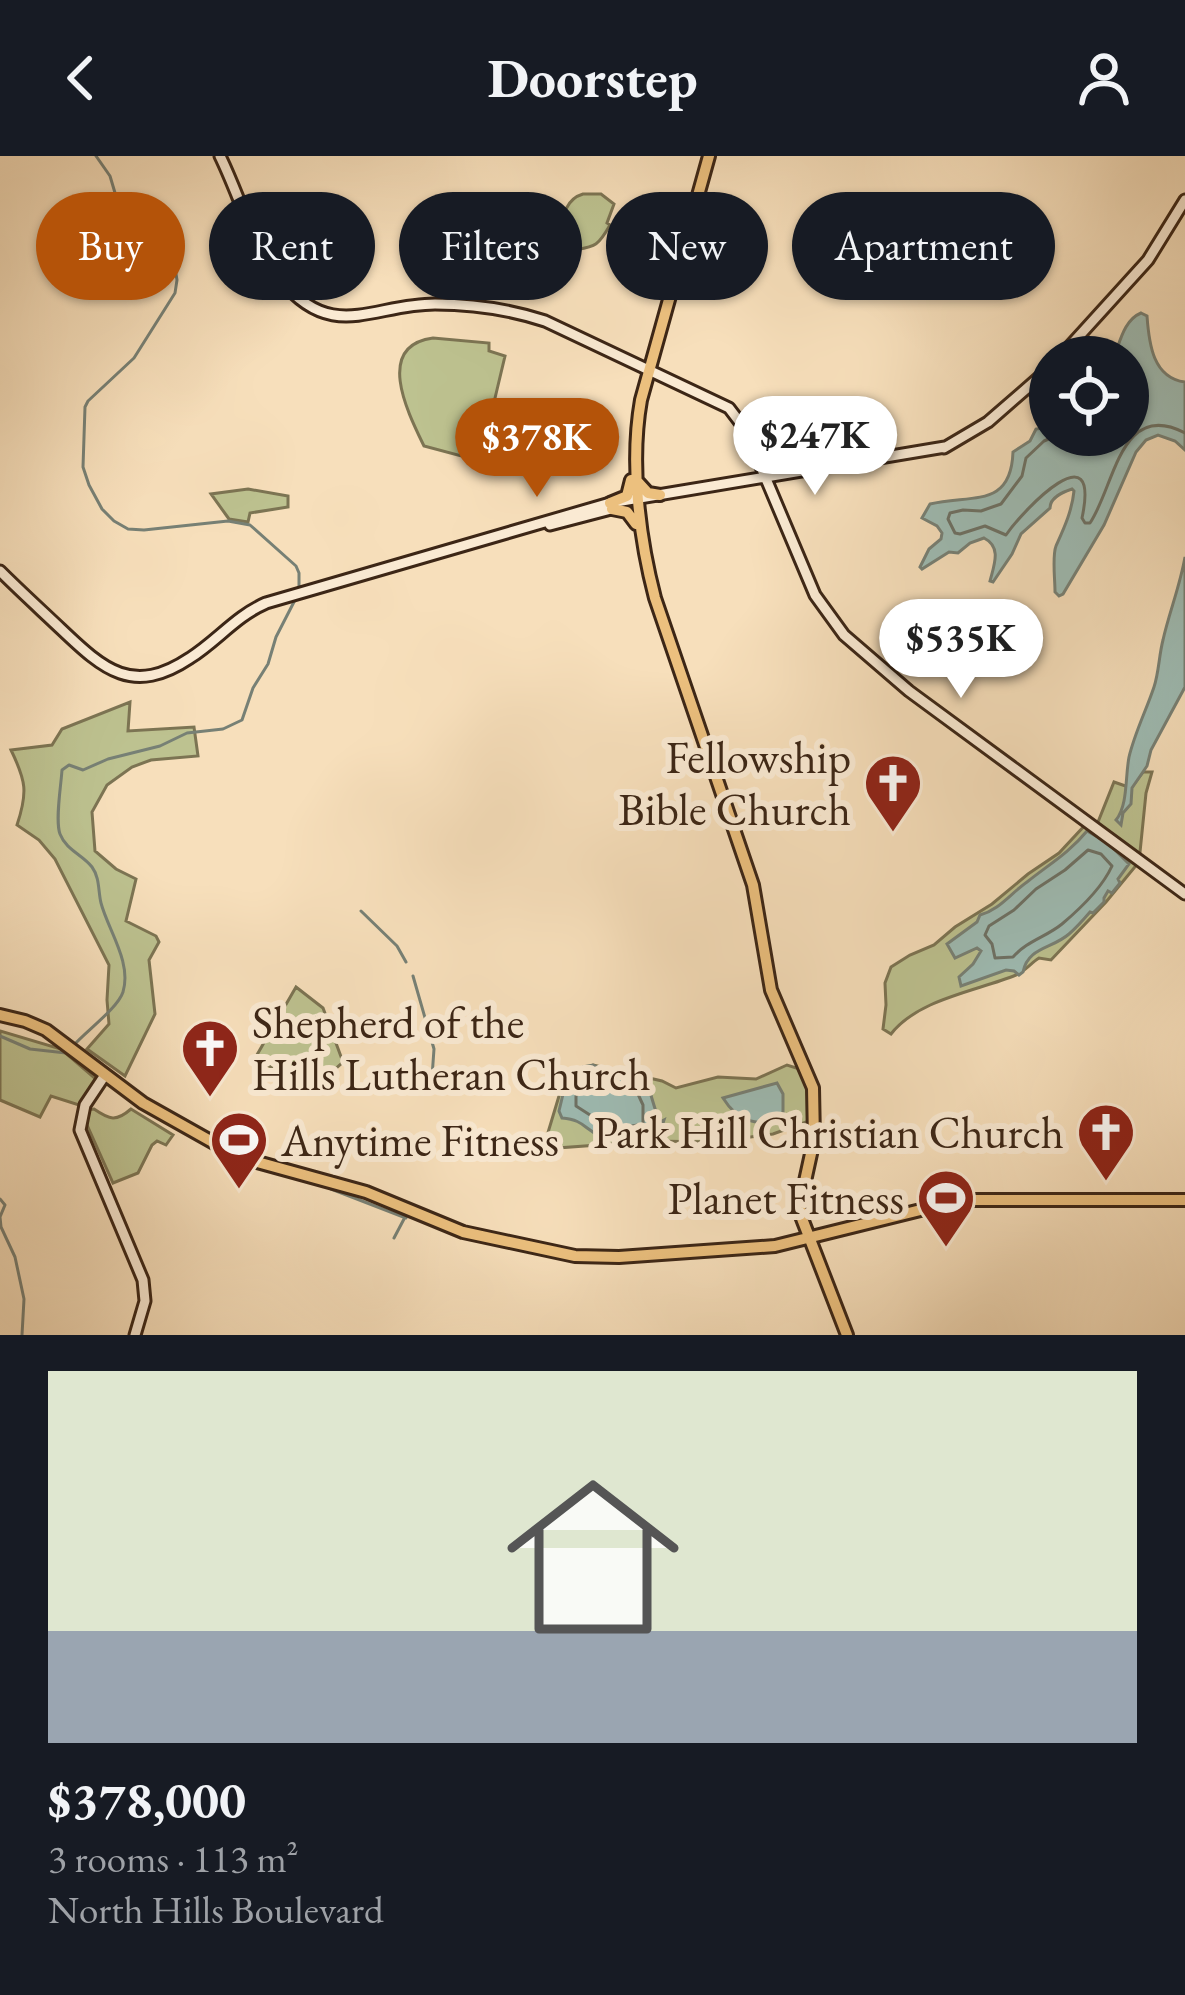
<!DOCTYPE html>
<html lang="en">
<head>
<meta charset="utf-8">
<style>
  body { margin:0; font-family:"EB Garamond",serif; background:#20242c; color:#f1f3f6; height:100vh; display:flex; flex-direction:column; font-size:45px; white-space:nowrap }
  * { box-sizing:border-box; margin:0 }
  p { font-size:39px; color:#9ea1a6 }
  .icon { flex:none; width:66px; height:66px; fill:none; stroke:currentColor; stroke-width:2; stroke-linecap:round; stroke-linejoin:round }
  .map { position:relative; height:1179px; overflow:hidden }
  .details { display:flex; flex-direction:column; background:#171b24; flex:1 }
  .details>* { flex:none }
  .guide { position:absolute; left:36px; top:36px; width:1113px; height:108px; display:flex; gap:24px }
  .buttons { position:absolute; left:1029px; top:180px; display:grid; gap:24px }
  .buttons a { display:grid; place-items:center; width:120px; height:120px; border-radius:50%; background:#171b24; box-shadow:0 3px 9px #0004; font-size:60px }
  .price { position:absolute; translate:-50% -102px; padding:0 27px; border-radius:42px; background:#fff; color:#222; font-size:39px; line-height:78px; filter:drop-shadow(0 3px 6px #0008) }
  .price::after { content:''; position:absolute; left:50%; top:72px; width:36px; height:27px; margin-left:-18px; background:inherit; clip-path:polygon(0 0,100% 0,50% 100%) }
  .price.on { background:#b45309; color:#fff }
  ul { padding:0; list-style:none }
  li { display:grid; align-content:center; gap:24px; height:636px; padding:0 48px }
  li span { display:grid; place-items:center; height:372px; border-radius:0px; color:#555 }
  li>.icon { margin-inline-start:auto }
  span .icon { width:216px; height:216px; fill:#fffc; stroke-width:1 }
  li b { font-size:51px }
  .chip { padding:0 42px; border-radius:54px; background:#171b24; box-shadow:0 3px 9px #0004; font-size:42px; line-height:108px }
  .chip.on { background:#b45309; color:#fff }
  header { display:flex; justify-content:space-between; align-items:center; height:156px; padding:0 48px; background:#171b24; font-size:54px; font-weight:700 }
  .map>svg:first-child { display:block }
</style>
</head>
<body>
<header><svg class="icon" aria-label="back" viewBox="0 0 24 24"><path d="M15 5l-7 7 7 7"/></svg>Doorstep<svg class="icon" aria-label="person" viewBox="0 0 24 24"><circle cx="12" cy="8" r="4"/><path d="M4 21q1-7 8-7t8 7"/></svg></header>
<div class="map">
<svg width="1185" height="1179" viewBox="0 0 1185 1179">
  <rect width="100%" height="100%" fill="#f7dfbb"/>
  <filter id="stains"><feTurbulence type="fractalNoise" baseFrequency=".00167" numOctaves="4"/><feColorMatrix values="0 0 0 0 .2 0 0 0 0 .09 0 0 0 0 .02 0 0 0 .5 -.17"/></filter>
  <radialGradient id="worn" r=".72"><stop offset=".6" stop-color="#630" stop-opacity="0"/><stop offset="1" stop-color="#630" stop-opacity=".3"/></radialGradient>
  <!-- green -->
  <path fill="#bdc290" stroke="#7c7453" stroke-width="3" d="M 583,38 L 601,38 L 614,48 L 607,67 L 610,69 C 597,92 595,90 570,95 L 558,75 L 561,75 C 563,59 566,43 583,38 Z
    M 433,182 L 489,187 L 489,195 L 505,200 L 480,305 L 424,290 C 408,257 374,190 433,182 Z
    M 248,333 L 288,340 L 288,351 L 250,357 L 248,366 L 229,363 L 211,338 Z
    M 130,546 L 128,575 L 194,571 L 198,600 L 151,604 L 132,611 L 107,629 L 92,656 L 95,695 L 116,713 L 136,723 L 126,765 L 156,780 L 159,786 L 149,804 L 155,858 L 125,920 L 87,893 L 109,868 L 107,844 L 109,809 L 55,703 L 39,684 L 17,669 C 28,636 26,625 11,594 L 52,589 L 62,573 Z
    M 1143,616 L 1152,616 L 1146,637 L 1139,706 L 1106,746 L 1051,804 L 1039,802 C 1031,807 1024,816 1016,819 C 977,835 918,843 891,878 L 883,873 L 886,849 L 885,827 L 891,811 L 910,799 L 934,789 L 955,771 L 992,748 L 1028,718 L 1059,697 L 1088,666 L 1096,671 L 1114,626 L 1131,632 Z
    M 296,831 L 323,852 L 343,906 L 324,923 L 313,928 L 254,904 Z
    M 0,875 L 61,893 L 97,924 L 79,949 L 51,940 L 40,961 L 0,944 Z
    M 593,909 L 662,925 L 676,932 L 718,921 L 756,923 L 787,909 L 806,915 L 815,944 L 809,965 L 773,978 L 712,986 L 653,985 L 543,993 L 562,930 L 572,918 Z
    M 94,953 C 110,964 116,966 131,953 L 173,979 L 166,989 L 157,985 L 152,989 L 138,1017 L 113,1027 L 83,960 L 86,954 Z"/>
  <!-- water -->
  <path fill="#9ebcb4" stroke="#778075" stroke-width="3" d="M 1141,157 L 1147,160 C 1149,188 1153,222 1185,226 L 1185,294 L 1175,285 L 1158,279 L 1146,284 L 1136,296 L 1104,369 L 1063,438 L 1059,440 L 1055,436 C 1055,422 1052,400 1056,390 C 1064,372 1072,355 1074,335 L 1072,333 C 1063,336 1050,341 1050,352 L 1021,378 L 1012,398 L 993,426 L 990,425 C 994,409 1002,391 984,382 L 970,387 L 958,397 L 949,396 L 922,413 L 920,411 L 929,393 L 941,383 L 942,377 L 937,370 L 922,362 L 930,348 C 971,338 1011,353 1013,296 L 1030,285 L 1036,273 L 1050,271 L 1050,279 L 1128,279 L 1128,201 L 1114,201 C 1120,186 1124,164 1141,157 Z
    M 1185,401 L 1185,531 L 1151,594 L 1147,610 L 1132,632 L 1131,648 L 1123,657 L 1121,669 L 1116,664 C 1128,649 1125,622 1129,601 C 1135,576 1146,555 1154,531 C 1159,516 1159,499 1163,484 C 1169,457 1180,430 1185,401 Z
    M 1087,675 L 1108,687 L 1129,708 L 1118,723 L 1120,727 L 1112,737 L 1108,735 L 1104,742 L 1104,746 L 1093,757 L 1090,756 C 1084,763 1076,772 1069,778 C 1052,793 1028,791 1023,816 L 1019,819 L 1014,815 L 1006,814 L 961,830 L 959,821 L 973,808 L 981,795 L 977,792 L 955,802 L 947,788 L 977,766 L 980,759 C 999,754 1010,738 1027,726 C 1048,709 1069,697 1087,675 Z
    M 593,909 L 619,921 L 646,924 C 650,934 657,962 660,966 L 664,964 L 662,970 L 664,974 L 654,983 L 648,980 L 640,984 C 627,983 612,985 600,980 C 583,972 584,964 562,962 L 559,955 L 564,934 L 577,926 L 575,919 L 583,911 Z
    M 777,927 L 783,938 L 783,967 C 753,968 738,966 723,942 Z"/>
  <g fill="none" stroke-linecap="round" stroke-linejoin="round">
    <!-- shore -->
    <path stroke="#6d7165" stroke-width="3" d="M 1058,279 L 1044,285 L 1026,302 L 1022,320 L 1001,348 L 981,355 L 963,354 L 950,357 L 948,363 L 955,377 L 960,378 L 985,370 L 1006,379 C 1024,353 1101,273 1082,362 L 1085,367 L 1090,367 C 1115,330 1120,243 1185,277
      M 1088,694 L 1101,698 L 1112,710 C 1102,732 1081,752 1062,768 C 1046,781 1027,785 1013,801 L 995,802 L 992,788 L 985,779 L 989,770 L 1014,754 L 1036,733 L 1065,714 Z
      M 593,924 L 637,936 L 643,949 L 643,968 L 627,971 L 604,968 L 576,950 L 576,940 Z"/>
    <!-- stream -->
    <path stroke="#778075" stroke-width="3" d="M 96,0 L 110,20 L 118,47 L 127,60 L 148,71 L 161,83 L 175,112 L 177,124 L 175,137 L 134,202 L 88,245 L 85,251 L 83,311 L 89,329 L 102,353 L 114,365 L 128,373 L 144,374 L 228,365 L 250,369 L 296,410 L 299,417 L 299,433
      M 361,755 L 397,790 L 406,806
      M 413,820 L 434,893 L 432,921
      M 0,880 L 30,893 L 66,897
      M 73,890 C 85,876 118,852 123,836 C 132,806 108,774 101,747 C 98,735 100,722 92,711 C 83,699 66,694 60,678 C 55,665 61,630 62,614 L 69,609 L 83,614 L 108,603 L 160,590 L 187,577 L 223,573 L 242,564 L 253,532 L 268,508 L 276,481 L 296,442
      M 331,1033 L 406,1062
      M 0,1043 L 5,1049 L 0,1061 L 1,1071 L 15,1101 L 24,1143 L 22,1179
      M 394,1082 L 404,1063"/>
    <defs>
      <path id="secondary" d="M 220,0 C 240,41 252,88 281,124 C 332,187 373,148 435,148 C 471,148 511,154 545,165 L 729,252 L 745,273 L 815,439 L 844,479 L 909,535 L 1185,738
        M 1060,201 L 1148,104 L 1185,44
        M 944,292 L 988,266 L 1050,212
        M 550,369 L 615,352
        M 0,415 C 20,435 41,454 61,473 C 104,514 133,540 190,502 C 217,485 236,460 266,447 L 610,347 L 945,291
        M 105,919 L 85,949 L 80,974 L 143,1124 L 145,1145 L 135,1179"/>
      <path id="primary" d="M 709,0 L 641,244 C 630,306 639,381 655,442 L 753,729 L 771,834 L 813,932 L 814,984 L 800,1048 L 801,1060 L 847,1179
        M 654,135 L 661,130 L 675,104
        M 638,326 L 648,337 L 660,339
        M 610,347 L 627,340 L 631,324
        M 612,353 L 627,356 L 636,368
        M 0,859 L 25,865 L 46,874 L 143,947 L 239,1001 L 366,1036 L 463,1076 L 575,1100 L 619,1101 L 775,1090 L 961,1044 L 1185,1044"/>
    </defs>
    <!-- secondary casing -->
    <use href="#secondary" stroke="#3c2616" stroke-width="15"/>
    <!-- primary casing -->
    <use href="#primary" stroke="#3c2616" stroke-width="16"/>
    <!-- secondary -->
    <use href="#secondary" stroke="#faead3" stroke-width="9"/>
    <!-- primary -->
    <use href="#primary" stroke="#ecc07e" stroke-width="10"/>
  </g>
  <!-- icons -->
  <defs>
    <symbol id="church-pin" viewBox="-11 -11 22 30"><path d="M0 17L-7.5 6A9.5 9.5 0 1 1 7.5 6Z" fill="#8f2418" stroke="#faead3"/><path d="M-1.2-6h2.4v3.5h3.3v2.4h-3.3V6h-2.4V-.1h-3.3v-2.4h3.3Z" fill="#fff"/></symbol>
    <symbol id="stadium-pin" viewBox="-11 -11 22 30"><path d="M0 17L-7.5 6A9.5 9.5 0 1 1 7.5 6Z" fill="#8f2418" stroke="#faead3"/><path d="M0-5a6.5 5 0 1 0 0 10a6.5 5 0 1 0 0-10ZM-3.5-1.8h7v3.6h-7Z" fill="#fff"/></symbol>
  </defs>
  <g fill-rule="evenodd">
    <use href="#church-pin" x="860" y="594" width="66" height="90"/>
    <use href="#church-pin" x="177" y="859" width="66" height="90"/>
    <use href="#church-pin" x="1073" y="943" width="66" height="90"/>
    <use href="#stadium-pin" x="206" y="951" width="66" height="90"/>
    <use href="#stadium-pin" x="913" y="1009" width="66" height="90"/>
  </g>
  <g text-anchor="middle" stroke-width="12" stroke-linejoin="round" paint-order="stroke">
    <!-- poi labels -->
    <g font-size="45" fill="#3c2616" stroke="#faead3" text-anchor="end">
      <text x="851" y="617">Fellowship<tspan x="851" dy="52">Bible Church</tspan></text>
      <text x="252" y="882" text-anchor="start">Shepherd of the<tspan x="252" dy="52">Hills Lutheran Church</tspan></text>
      <text x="1064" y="992">Park Hill Christian Church</text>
      <text x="281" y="1000" text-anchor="start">Anytime Fitness</text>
      <text x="904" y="1058">Planet Fitness</text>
    </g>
  </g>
  <rect width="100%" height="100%" filter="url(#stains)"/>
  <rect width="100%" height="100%" fill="url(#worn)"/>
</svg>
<div class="buttons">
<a><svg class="icon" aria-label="locate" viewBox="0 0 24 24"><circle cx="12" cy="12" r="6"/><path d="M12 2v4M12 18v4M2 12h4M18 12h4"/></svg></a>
</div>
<b class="price" style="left:815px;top:342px">$247K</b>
<b class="price on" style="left:537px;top:344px">$378K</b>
<b class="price" style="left:961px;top:545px">$535K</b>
<div class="guide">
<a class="chip on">Buy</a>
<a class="chip">Rent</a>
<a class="chip">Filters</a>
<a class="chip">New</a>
<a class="chip">Apartment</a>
</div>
</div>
<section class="details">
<ul>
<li><span style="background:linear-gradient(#dfe7d0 70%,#9aa5b1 0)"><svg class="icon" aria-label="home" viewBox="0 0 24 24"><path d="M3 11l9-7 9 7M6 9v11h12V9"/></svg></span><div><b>$378,000</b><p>3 rooms · 113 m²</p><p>North Hills Boulevard</p></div></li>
</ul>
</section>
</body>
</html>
